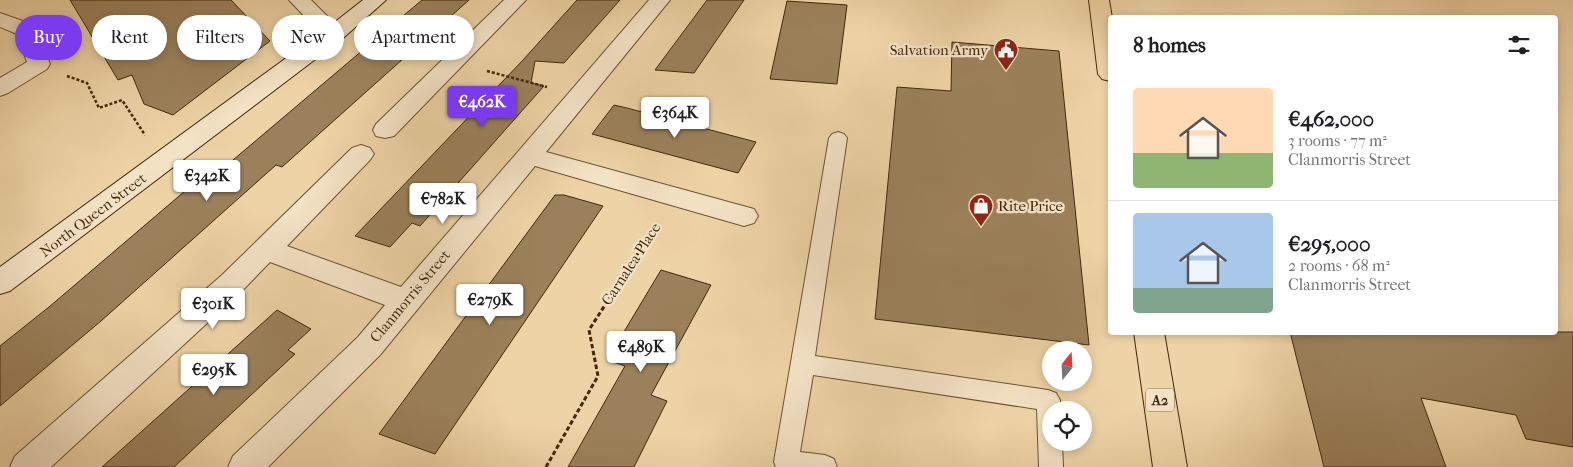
<!DOCTYPE html>
<html lang="en">
<head>
<meta charset="utf-8">
<style>
  body { margin:0; font-family:"IM FELL French Canon",serif; background:#f2f2f2; color:#202124; height:100vh; display:flex; flex-direction:column; font-size:19px; white-space:nowrap }
  * { box-sizing:border-box; margin:0 }
  p { font-size:16px; color:#757577 }
  .icon { flex:none; width:28px; height:28px; fill:none; stroke:currentColor; stroke-width:2; stroke-linecap:round; stroke-linejoin:round }
  .map { position:relative; flex:1; overflow:hidden }
  .side { position:absolute; left:1108px; top:15px; width:450px; height:320px; display:flex; flex-direction:column; background:#fff; border-radius:5px; box-shadow:0 2px 8px #0003 }
  .side>* { flex:none }
  .banner { position:absolute; left:15px; top:15px; width:475px; height:45px; display:flex; gap:10px }
  .needle { width:32px; rotate:18deg }
  .buttons { position:absolute; left:1042px; top:341px; display:grid; gap:10px }
  .buttons a { display:grid; place-items:center; width:50px; height:50px; border-radius:50%; background:#fff; box-shadow:0 2px 8px #0003; font-size:25px }
  .price { position:absolute; translate:-50% -42px; padding:0 11px; border-radius:5px; background:#fff; color:#222; font-size:16px; line-height:32px; filter:drop-shadow(0 1px 2px #0008) }
  .price::after { content:''; position:absolute; left:50%; top:30px; width:15px; height:11px; margin-left:-8px; background:inherit; clip-path:polygon(0 0,100% 0,50% 100%) }
  .price.active { background:#7c3aed; color:#fff }
  ul { padding:0; list-style:none }
  li { display:flex; align-items:center; gap:15px; height:125px; padding:0 25px }
  li+li { border-top:1px solid #e0e0e0 }
  li span { display:grid; place-items:center; flex:none; width:140px; height:100px; border-radius:5px; color:#555 }
  li>.icon { margin-inline-start:auto }
  span .icon { width:60px; height:60px; fill:#fffc; stroke-width:1 }
  li b { font-size:21px }
  h2 { display:flex; justify-content:space-between; align-items:center; height:60px; padding:0 25px; font-size:21px }
  .chip { padding:0 18px; border-radius:22px; background:#fff; box-shadow:0 2px 8px #0003; font-size:18px; line-height:45px }
  .chip.active { background:#7c3aed; color:#fff }
  .map>svg:first-child { display:block }
</style>
</head>
<body>
<div class="map">
<svg width="1573" height="467" viewBox="0 0 1573 467">
  <rect width="100%" height="100%" fill="#eed3a6"/>
  <filter id="stains"><feTurbulence type="fractalNoise" baseFrequency=".004" numOctaves="4"/><feColorMatrix values="0 0 0 0 .2 0 0 0 0 .09 0 0 0 0 .02 0 0 0 .5 -.17"/></filter>
  <radialGradient id="worn" r=".72"><stop offset=".6" stop-color="#630" stop-opacity="0"/><stop offset="1" stop-color="#630" stop-opacity=".3"/></radialGradient>
  <!-- building -->
  <path fill="#9b815b" stroke="#42290a" d="M 70,0 L 231,0 L 270,41 L 173,115 L 144,104 L 132,75 L 118,80 Z
    M 422,0 L 469,0 L 282,167 L 276,165 L 101,321 L 0,406 L 0,346 L 49,307 L 212,168 L 220,171 Z
    M 577,0 L 620,0 L 564,63 L 535,61 L 531,83 L 544,86 L 420,226 L 412,223 L 390,247 L 355,236 L 523,60 Z
    M 707,0 L 744,0 L 694,73 L 655,70 Z
    M 787,1 L 847,5 L 837,84 L 770,79 Z
    M 952,42 L 1059,51 L 1089,345 L 875,319 L 897,87 L 951,91 Z
    M 614,105 L 627,108 L 756,142 L 738,173 L 592,134 Z
    M 555,195 L 564,195 L 603,206 L 435,454 L 379,434 Z
    M 661,270 L 711,285 L 651,395 L 667,401 L 634,467 L 568,467 L 625,366 L 607,360 Z
    M 277,310 L 311,329 L 288,350 L 295,354 L 174,467 L 102,467 Z
    M 1290,332 L 1573,332 L 1573,447 L 1526,439 L 1516,415 L 1421,398 L 1446,467 L 1324,467 Z"/>
  <g fill="none" stroke-linecap="round" stroke-linejoin="round">
    <defs>
      <path id="lane" d="M 838,132 L 844,134 L 847,138 L 815,356 L 1048,390 L 1056,393 L 1060,400 L 1060,410 L 1051,410 L 1051,442 L 1062,442 L 1063,467 L 1039,467 L 1037,409 L 813,375 L 800,452 L 825,455 L 834,459 L 837,467 L 776,467 L 774,462 L 829,138 L 832,134 Z"/>
      <path id="street" d="M 289,0 L 311,0 L 345,34 L 342,39 L 334,41 L 326,39 Z
        M 504,0 L 526,0 L 394,136 L 385,138 L 376,136 L 373,130 L 376,124 Z
        M 649,0 L 670,0 L 546,152 L 754,209 L 758,216 L 754,223 L 744,226 L 535,166 L 380,355 L 268,467 L 228,467 L 233,456 L 358,337 L 385,305 L 270,262 L 242,291 L 51,467 L 10,467 L 15,456 L 222,275 L 352,148 L 361,145 L 370,148 L 374,154 L 370,160 L 287,246 L 401,287 Z
        M 0,13 L 34,25 L 50,64 L 47,69 L 8,93 L 0,96 L 0,78 L 27,62 L 17,34 L 0,27 Z"/>
      <path id="secondary" d="M 363,0 L 386,0 L 342,39 L 10,291 L 0,294 L 0,267 L 326,29 Z"/>
      <path id="primary" d="M 1089,0 L 1109,0 L 1112,18 L 1110,18 L 1110,81 L 1102,79 L 1098,74 Z
        M 1134,332 L 1164,332 L 1187,467 L 1153,467 Z"/>
    </defs>
    <!-- lane casing -->
    <use href="#lane" stroke="#6d5431" stroke-width="2"/>
    <!-- street casing -->
    <use href="#street" stroke="#6d5431" stroke-width="2"/>
    <!-- secondary casing -->
    <use href="#secondary" stroke="#42290a" stroke-width="2"/>
    <!-- primary casing -->
    <use href="#primary" stroke="#42290a" stroke-width="2"/>
    <!-- path-far1 -->
    <path stroke="#42290a" stroke-width="2.5" stroke-dasharray="3 2" stroke-linecap="butt" d="M 487,71 L 547,87
      M 67,76 L 87,83 L 99,108 L 122,100 L 145,135"/>
    <!-- path -->
    <path stroke="#42290a" stroke-width="3" stroke-dasharray="4.5 2.5" stroke-linecap="butt" d="M 546,467 L 598,376 L 589,330 L 657,224"/>
    <!-- lane -->
    <use href="#lane" fill="#f4e2c5" fill-rule="evenodd"/>
    <!-- street -->
    <use href="#street" fill="#f4e2c5" fill-rule="evenodd"/>
    <!-- secondary -->
    <use href="#secondary" fill="#f4e2c5" fill-rule="evenodd"/>
    <!-- primary -->
    <use href="#primary" fill="#eed3a6" fill-rule="evenodd"/>
  </g>
  <!-- icons -->
  <defs>
    <symbol id="civic-pin" viewBox="-11 -11 22 30"><path d="M0 17L-7.5 6A9.5 9.5 0 1 1 7.5 6Z" fill="#8f2418" stroke="#f4e2c5"/><path d="M-.6-6.5H3V-4.5H.6V-3L4-1V1h2V6H-6V1h2V-1L-.6-3ZM-1.2 2.5V6h2.4V2.5Z" fill="#fff"/></symbol>
    <symbol id="shop-pin" viewBox="-11 -11 22 30"><path d="M0 17L-7.5 6A9.5 9.5 0 1 1 7.5 6Z" fill="#8f2418" stroke="#f4e2c5"/><path d="M-5-2.5h2.3a2.7 3.5 0 0 1 5.4 0H5L5.5 6h-11ZM-1.5-2.5h3a1.5 2.3 0 0 0-3 0Z" fill="#fff"/></symbol>
  </defs>
  <g fill-rule="evenodd">
    <use href="#civic-pin" x="992" y="36" width="28" height="38"/>
    <use href="#shop-pin" x="967" y="192" width="28" height="38"/>
  </g>
  <g text-anchor="middle" stroke-width="4.5" stroke-linejoin="round" paint-order="stroke">
    <!-- shield labels -->
    <rect fill="#f4e2c5" stroke="#776042" stroke-width="1" x="1146" y="388.5" width="28" height="23" rx="4"/>
    <g font-size="14" font-weight="bold" fill="#42290a">
      <text x="1160" y="405">A2</text>
    </g>
    <!-- poi labels -->
    <g font-size="15" fill="#42290a" stroke="#f4e2c5" text-anchor="end">
      <text x="988" y="55">Salvation Army</text>
      <text x="998" y="211" text-anchor="start">Rite Price</text>
    </g>
    <!-- street labels -->
    <g font-size="15" fill="#42290a" stroke="#f4e2c5">
      <text transform="translate(93 215) rotate(-37)" y="5">North Queen Street</text>
      <text transform="translate(631 264) rotate(-57)" y="5">Carnalea Place</text>
      <text transform="translate(410 296) rotate(-50)" y="5">Clanmorris Street</text>
    </g>
  </g>
  <rect width="100%" height="100%" filter="url(#stains)"/>
  <rect width="100%" height="100%" fill="url(#worn)"/>
</svg>
<div class="buttons">
<a><svg class="needle" viewBox="-14 -14 28 28"><path d="M0-13l5 13h-10z" fill="#e53935"/><path d="M0 13l5-13h-10z" fill="#757577"/></svg></a>
<a><svg class="icon" aria-label="locate" viewBox="0 0 24 24"><circle cx="12" cy="12" r="6"/><path d="M12 2v4M12 18v4M2 12h4M18 12h4"/></svg></a>
</div>
<b class="price active" style="left:482px;top:128px">€462K</b>
<b class="price" style="left:675px;top:139px">€364K</b>
<b class="price" style="left:207px;top:202px">€342K</b>
<b class="price" style="left:443px;top:225px">€782K</b>
<b class="price" style="left:490px;top:326px">€279K</b>
<b class="price" style="left:213px;top:330px">€301K</b>
<b class="price" style="left:641px;top:373px">€489K</b>
<b class="price" style="left:214px;top:396px">€295K</b>
<div class="banner">
<a class="chip active">Buy</a>
<a class="chip">Rent</a>
<a class="chip">Filters</a>
<a class="chip">New</a>
<a class="chip">Apartment</a>
</div>
<section class="side">
<h2>8 homes<svg class="icon" aria-label="filters" viewBox="0 0 24 24"><path d="M4 7h16M4 17h16"/><circle cx="9" cy="7" r="2"/><circle cx="15" cy="17" r="2"/></svg></h2>
<ul>
<li><span style="background:linear-gradient(#ffd9b3 65%,#8fb573 0)"><svg class="icon" aria-label="home" viewBox="0 0 24 24"><path d="M3 11l9-7 9 7M6 9v11h12V9"/></svg></span><div><b>€462,000</b><p>3 rooms · 77 m²</p><p>Clanmorris Street</p></div></li>
<li><span style="background:linear-gradient(#a9c7e8 75%,#7fa58c 0)"><svg class="icon" aria-label="home" viewBox="0 0 24 24"><path d="M3 11l9-7 9 7M6 9v11h12V9"/></svg></span><div><b>€295,000</b><p>2 rooms · 68 m²</p><p>Clanmorris Street</p></div></li>
</ul>
</section>
</div>
</body>
</html>
